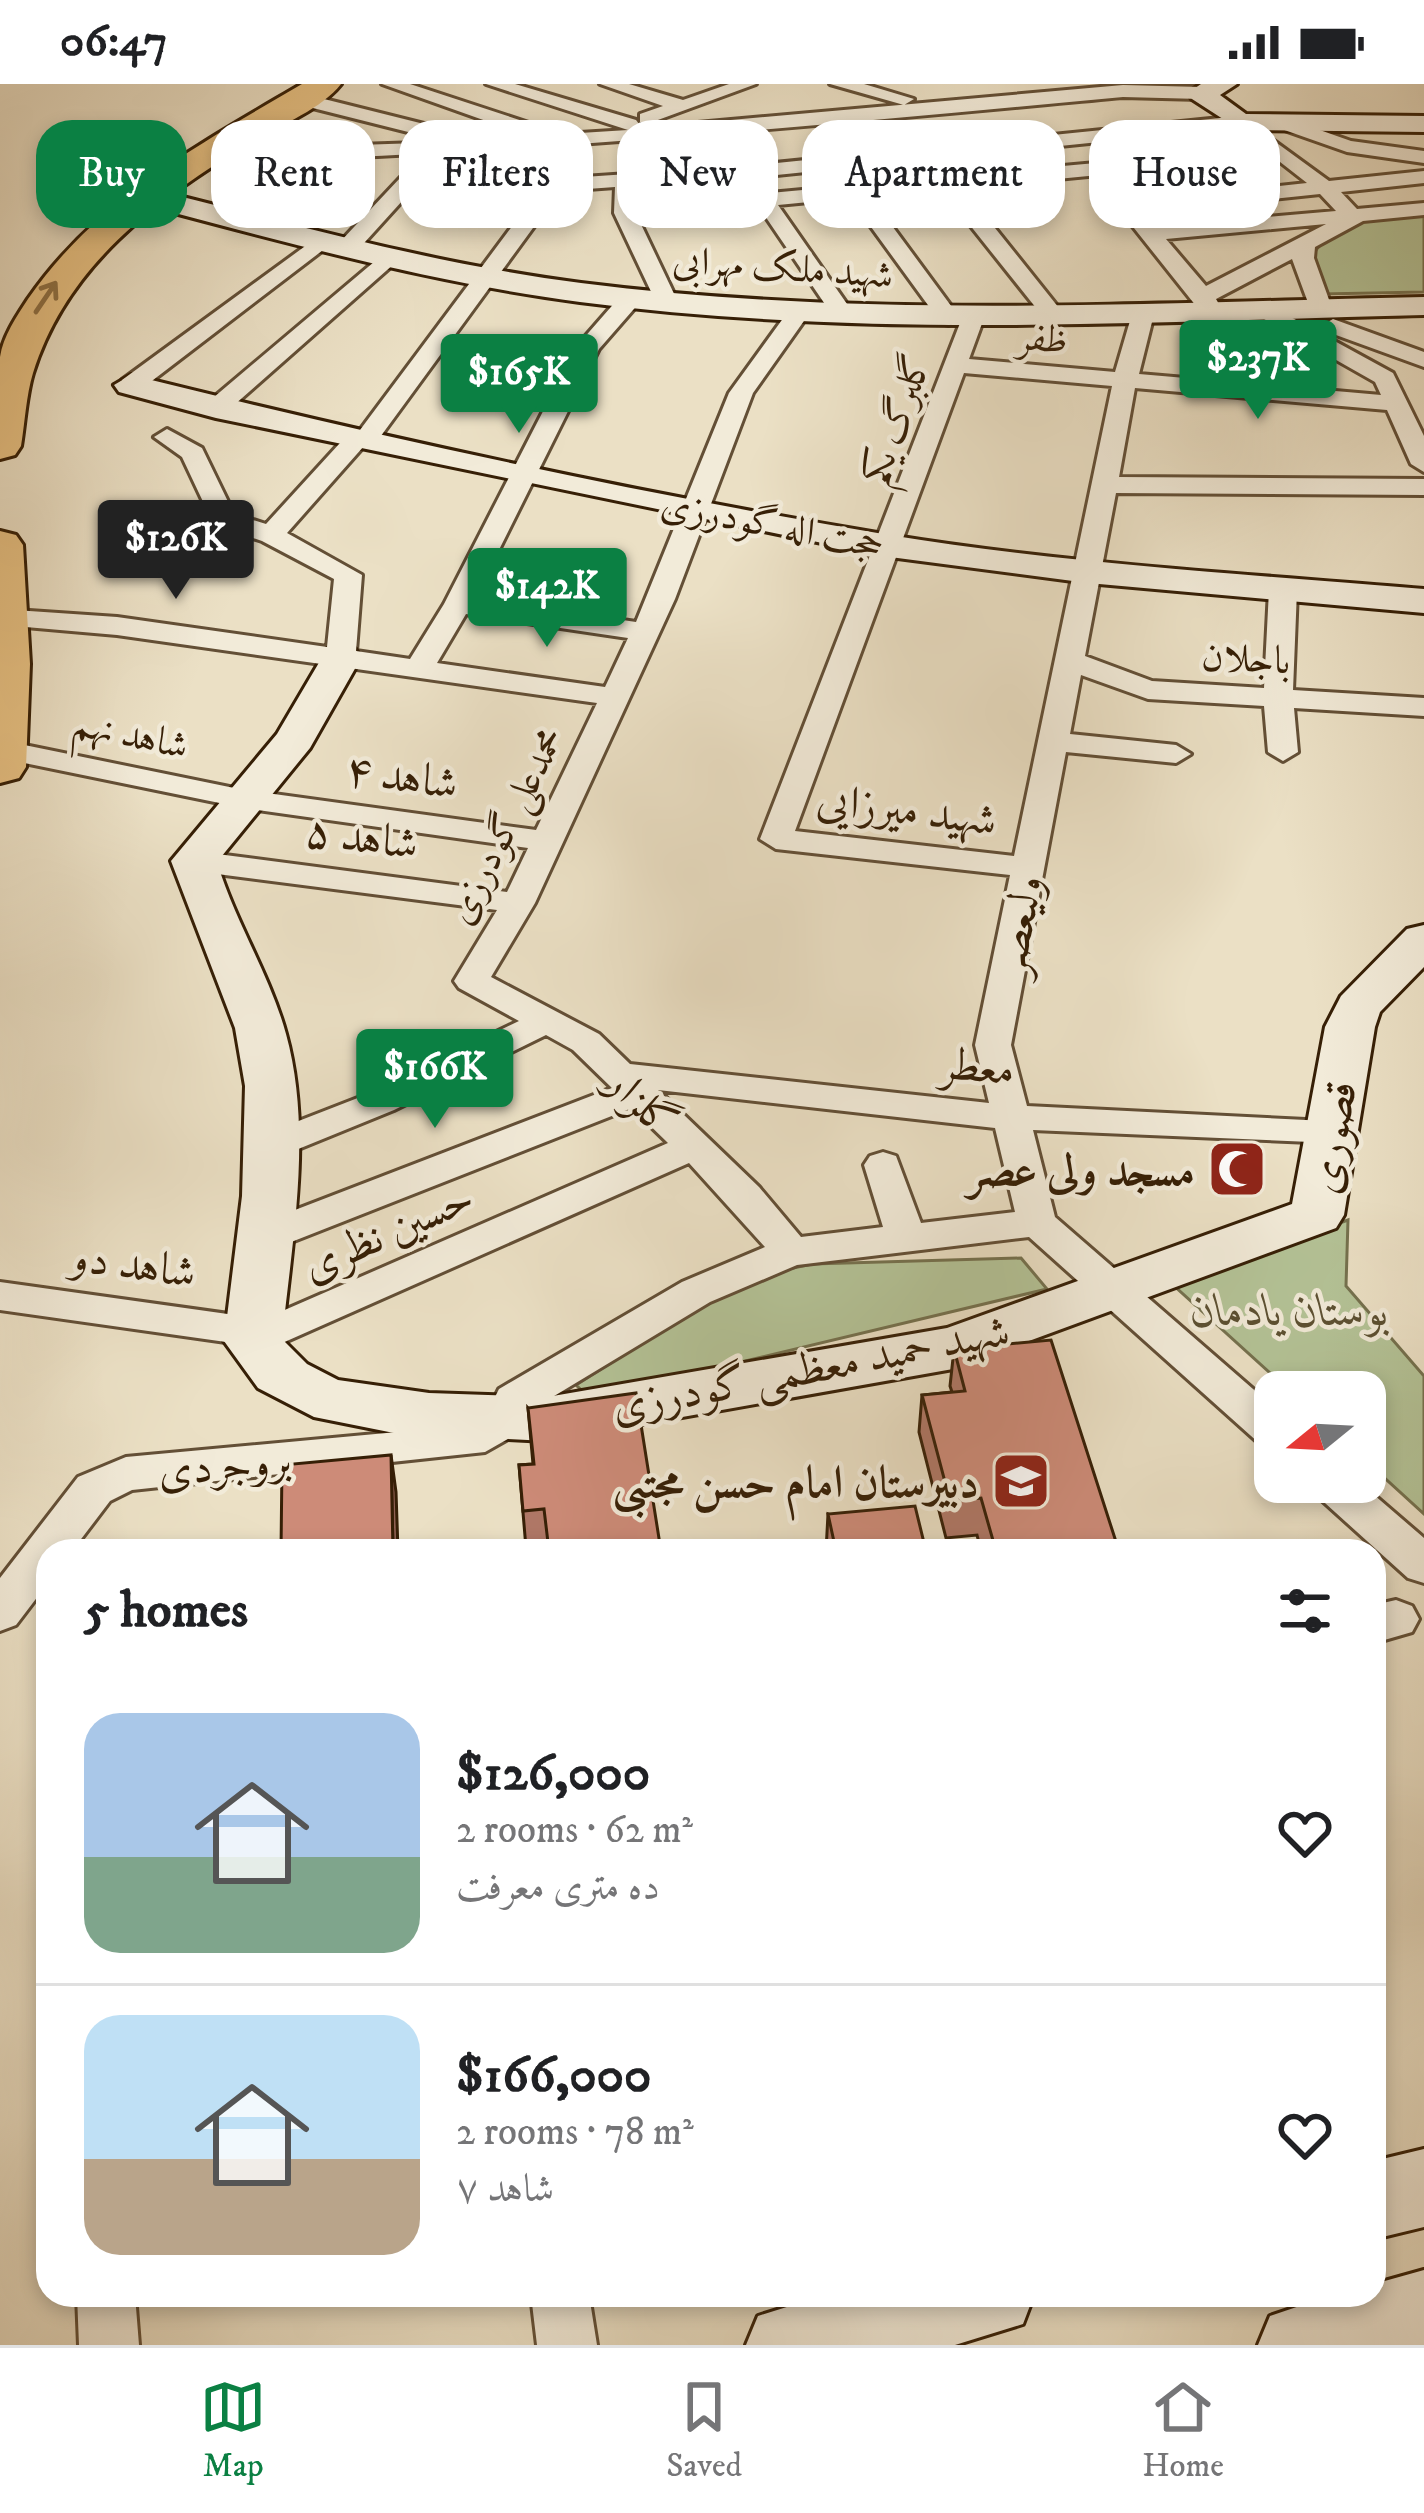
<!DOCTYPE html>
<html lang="en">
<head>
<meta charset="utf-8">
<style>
  body { margin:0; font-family:"IM FELL DW Pica",Amiri,serif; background:#f6f6f6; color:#202124; height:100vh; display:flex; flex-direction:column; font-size:45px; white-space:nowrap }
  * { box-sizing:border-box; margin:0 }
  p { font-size:39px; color:#757577 }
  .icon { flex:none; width:66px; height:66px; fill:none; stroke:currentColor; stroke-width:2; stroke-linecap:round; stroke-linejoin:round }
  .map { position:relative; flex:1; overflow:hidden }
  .details { position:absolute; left:36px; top:1455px; width:1350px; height:768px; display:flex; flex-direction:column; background:#fff; border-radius:36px; box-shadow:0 6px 18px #0003 }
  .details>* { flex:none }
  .banner { position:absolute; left:36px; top:36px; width:1353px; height:108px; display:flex; gap:24px }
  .needle { width:78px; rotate:252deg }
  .buttons { position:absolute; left:1254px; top:1287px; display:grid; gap:24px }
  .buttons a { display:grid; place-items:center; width:132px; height:132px; border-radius:24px; background:#fff; box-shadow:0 6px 18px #0003; font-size:60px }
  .price { position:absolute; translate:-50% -102px; padding:0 27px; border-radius:12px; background:#0b8043; color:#fff; font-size:39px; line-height:78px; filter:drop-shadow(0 3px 6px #0008) }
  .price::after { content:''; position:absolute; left:50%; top:72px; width:36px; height:27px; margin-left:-18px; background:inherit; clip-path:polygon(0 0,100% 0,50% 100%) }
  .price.selected { background:#222; color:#fff }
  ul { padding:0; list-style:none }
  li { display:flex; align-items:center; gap:36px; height:300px; padding:0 48px }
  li+li { border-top:3px solid #e0e0e0 }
  li span { display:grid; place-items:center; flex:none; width:336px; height:240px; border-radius:36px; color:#555 }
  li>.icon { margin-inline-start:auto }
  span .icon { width:144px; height:144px; fill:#fffc; stroke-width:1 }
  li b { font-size:51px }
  h2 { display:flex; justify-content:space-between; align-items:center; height:144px; padding:0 48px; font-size:51px }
  .pill { padding:0 42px; border-radius:36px; background:#fff; box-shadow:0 6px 18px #0003; font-size:42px; line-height:108px }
  .pill.selected { background:#0b8043; color:#fff }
  .status { display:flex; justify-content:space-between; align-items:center; height:84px; padding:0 60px; background:#fff; direction:ltr }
  .status svg { height:33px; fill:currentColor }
  .menu { display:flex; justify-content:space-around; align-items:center; height:168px; border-top:3px solid #e0e0e0; background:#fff; font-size:33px; color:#757577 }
  .menu a { display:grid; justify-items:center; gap:6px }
  .menu .selected { color:#0b8043 }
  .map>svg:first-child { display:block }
</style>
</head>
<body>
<div class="status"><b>06:47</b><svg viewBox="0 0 49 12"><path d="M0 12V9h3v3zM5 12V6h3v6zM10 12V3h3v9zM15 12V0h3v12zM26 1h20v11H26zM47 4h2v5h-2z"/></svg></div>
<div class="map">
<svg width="1424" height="2261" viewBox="0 0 1424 2261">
  <rect width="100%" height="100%" fill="#ebe0c5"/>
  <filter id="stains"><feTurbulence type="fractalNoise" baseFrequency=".00167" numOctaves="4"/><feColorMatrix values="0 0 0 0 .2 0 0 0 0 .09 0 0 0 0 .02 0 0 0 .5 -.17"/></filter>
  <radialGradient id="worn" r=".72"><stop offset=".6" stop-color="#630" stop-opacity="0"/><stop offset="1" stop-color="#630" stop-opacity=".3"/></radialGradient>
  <!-- green -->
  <path fill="#b4c397" stroke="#75714e" stroke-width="3" d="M 1424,128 L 1424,208 L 1322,210 L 1312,172 C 1335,134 1383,132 1424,128 Z
    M 1348,1136 L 1346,1202 L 1424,1292 L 1424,1430 L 1365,1376 L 1365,1308 L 1291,1308 L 1171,1199 Z
    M 1021,1174 L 1047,1205 L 590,1314 L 576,1301 L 742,1195 L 812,1180 Z"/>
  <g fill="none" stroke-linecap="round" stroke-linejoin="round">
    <defs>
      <path id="street" d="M 382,0 L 410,0 L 547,45 L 548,51 L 628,46 L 486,0 L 515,0 L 636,36 L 639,40 L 631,45 L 1123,1 L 1201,3 L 1210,9 L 1201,15 L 1123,13 C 819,41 516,71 211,78 L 201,72 L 211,66 L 448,58 L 293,19 L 293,11 L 300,9 L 460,49 L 460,57 L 531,53 Z
        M 600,0 L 629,0 L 683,16 L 729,0 L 756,0 L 647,40 L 640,38 L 640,30 L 663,22 Z
        M 830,0 L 864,0 L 914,15 L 904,21 Z
        M 1240,32 L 1329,97 L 1424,87 L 1424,99 L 1341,108 L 1357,125 L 1424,119 L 1424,131 L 1363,137 L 1315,163 L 1314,174 L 1332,224 L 1329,229 L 1313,229 L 1310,224 L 1292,175 L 1216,215 L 1223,227 L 1220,232 L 1204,232 L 1130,139 L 1126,135 L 1133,130 L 1117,124 L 1127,118 L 1307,99 L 1275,74 L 963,104 L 1067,234 L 1056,241 L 1048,239 L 942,106 L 870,112 L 960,234 L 949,241 L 941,239 L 850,114 L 778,121 L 854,230 L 843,237 L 835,235 L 759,123 L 638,134 L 677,216 L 666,223 L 655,216 L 614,129 L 615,103 L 560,107 L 375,360 L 364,362 L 287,449 L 362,491 L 356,567 L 410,575 L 444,520 L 576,263 L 624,208 L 640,208 L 640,218 L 599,265 L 475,514 L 636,538 L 729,309 L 792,222 L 808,222 L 811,227 L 753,309 L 675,515 L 535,819 L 491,893 L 599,950 L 630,980 L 989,1019 L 975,961 L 1010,791 L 776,765 L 760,755 L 962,234 L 973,227 L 984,234 L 969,275 L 1115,288 L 1132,230 L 1143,223 L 1154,230 L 1139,290 L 1381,311 L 1375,298 L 1257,231 L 1254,226 L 1265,219 L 1393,289 L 1424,352 L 1424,388 L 1411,380 L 1387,326 L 1135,304 L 1119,393 L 1424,395 L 1424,411 L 1116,409 L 1085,572 L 1152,597 L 1264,604 L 1269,506 L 1283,498 L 1297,506 L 1293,606 L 1424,614 L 1424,632 L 1294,624 L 1298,668 L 1283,677 L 1268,668 L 1264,622 L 1148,615 L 1081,591 L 1070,650 L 1176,661 L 1191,670 L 1176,679 L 1066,668 L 1011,961 L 1027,1022 L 1347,1038 L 1353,1047 L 1347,1056 L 1334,1059 L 1033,1046 L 1055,1133 L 1275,1324 L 1275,1365 L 1260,1360 L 1029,1153 L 797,1181 L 710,1218 L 531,1326 L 520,1348 L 485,1368 L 132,1406 L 110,1417 L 72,1467 L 48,1467 L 48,1499 L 16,1541 L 0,1547 L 0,1494 L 78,1393 L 126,1373 L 462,1342 L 488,1327 L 499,1305 L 682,1198 L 765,1163 L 689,1079 L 253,1272 L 238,1268 L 233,1259 L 0,1226 L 0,1198 L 264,1235 L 668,1059 L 632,1024 L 276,1164 L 262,1168 L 248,1164 L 242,1154 L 248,1144 L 612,1004 L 573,966 L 546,951 L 394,1026 L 286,1070 L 273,1073 L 260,1070 L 254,1061 L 260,1052 L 368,1010 L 519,937 L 459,904 L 454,897 L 497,826 L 194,787 L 182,784 L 178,777 L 182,770 L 194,767 L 507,808 L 528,764 L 244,724 L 0,674 L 0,656 L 244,706 L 536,746 L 597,619 L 117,551 L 3,541 L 0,525 L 117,533 L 327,563 L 334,495 L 262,457 L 214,441 L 182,373 L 154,353 L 167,345 L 202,364 L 234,430 L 266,440 L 350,348 L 360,346 L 531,117 L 413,105 L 355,169 L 339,169 L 339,159 L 416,77 L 433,81 L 423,94 L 539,106 L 562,76 L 569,74 L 579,80 L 569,94 L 746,82 ZM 1236,44 L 1261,64 L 953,92 L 936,78 L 926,84 L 933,94 L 770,109 L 757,93 ZM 744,94 L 742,98 L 751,111 L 635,122 L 628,102 ZM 1320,110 L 1336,127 L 1155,143 L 1139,129 ZM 1326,140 L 1206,202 L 1166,155 ZM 964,289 L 1112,302 L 1014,772 L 795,747 ZM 466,530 L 628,554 L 605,603 L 437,579 ZM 658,1006 L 995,1044 L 1015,1128 L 921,1139 L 896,1072 L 883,1068 L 870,1072 L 864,1081 L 883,1143 L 801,1153 L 759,1103 Z
        M 1280,32 L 1351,57 L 1424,67 L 1424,79 L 1347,68 L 1273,42 L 1273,34 Z
        M 319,152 L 330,158 L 327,163 L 140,306 L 122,306 L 122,296 Z
        M 387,167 L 395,169 L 395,179 L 225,329 L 207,329 L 207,319 Z
        M 1333,235 L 1424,268 L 1424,283 L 1325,247 L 1321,242 Z
        M 1308,1398 L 1359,1398 L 1424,1454 L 1424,1499 L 1408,1494 L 1315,1410 Z
        M 1396,1516 L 1412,1522 L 1419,1535 L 1412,1548 L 1374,1559 L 1374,1521 Z
        M 77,2211 L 135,2211 L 139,2261 L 79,2261 Z
        M 531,2211 L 589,2211 L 597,2261 L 537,2261 Z"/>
      <path id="secondary" d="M 1201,0 L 1237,0 L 1220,11 L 1246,30 L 1424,32 L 1424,48 L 1240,46 L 1192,15 L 1188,9 Z
        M 147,104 C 292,140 433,180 581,199 C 865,235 1140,219 1424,213 L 1424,231 C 1140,238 864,255 580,218 C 429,198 284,158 137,119 L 133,113 L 137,107 Z
        M 131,291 C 381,353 635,409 889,451 C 1066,480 1246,490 1424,505 L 1424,529 L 1088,499 L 890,473 L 216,334 L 119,308 L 114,301 Z
        M 341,562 L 355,565 L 361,574 L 310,664 L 217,778 C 235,838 270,891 286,950 C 313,1048 292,1156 282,1255 L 307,1280 L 338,1296 L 429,1309 L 547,1313 L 947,1244 L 1292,1120 L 1325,943 L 1341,912 L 1407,845 L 1424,841 L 1424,883 L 1380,928 L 1375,943 L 1344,1131 L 1336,1144 L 953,1285 L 547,1357 L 394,1349 L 314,1333 L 258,1304 L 224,1257 L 242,1112 L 245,1002 L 235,944 L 171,777 L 277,650 L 327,565 Z
        M 1424,2065 L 1424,2143 L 1374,2155 L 1374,2077 Z
        M 1424,2186 L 1424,2261 L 1258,2261 L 1270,2232 L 1332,2211 L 1374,2211 L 1374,2200 Z
        M 825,2211 L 1034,2211 L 1023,2240 L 955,2261 L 746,2261 L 758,2232 Z"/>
      <path id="highway" d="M 302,0 L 341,0 C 321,26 276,43 248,60 C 155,117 67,181 33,289 C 26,312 25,338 21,362 L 15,371 L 0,375 C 0,342 0,305 0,273 C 3,252 17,232 28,215 C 97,115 200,60 302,0 Z
        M 0,447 L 16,451 L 23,461 L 30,580 L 26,683 L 19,694 L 0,699 Z"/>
    </defs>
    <!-- street casing -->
    <use href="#street" stroke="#634f36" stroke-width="6"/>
    <!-- secondary casing -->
    <use href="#secondary" stroke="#361f06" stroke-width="6"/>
    <!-- highway casing -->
    <use href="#highway" stroke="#361f06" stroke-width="6"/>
    <!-- street -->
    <use href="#street" fill="#f2ebd9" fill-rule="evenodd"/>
    <!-- secondary -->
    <use href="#secondary" fill="#f2ebd9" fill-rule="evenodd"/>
    <!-- highway -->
    <use href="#highway" fill="#e6c082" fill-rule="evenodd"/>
  </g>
  <!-- wall -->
  <path fill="#b07867" stroke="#361f06" stroke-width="3" d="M 954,1265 L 1119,1467 L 981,1467 L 977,1451 L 946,1454 L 919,1348 L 922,1311 L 952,1308 L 950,1302 Z
    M 528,1324 L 661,1467 L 547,1467 L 547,1462 L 526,1464 L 519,1381 L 533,1380 Z
    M 828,1430 L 926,1467 L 826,1467 Z"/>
  <!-- shaded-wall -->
  <path fill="#906154" stroke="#361f06" stroke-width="3" d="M 391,1371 L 396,1408 L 398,1467 L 393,1467 Z"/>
  <!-- building -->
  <path fill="#cd8b78" stroke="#361f06" stroke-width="3" d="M 1051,1256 L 1119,1467 L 996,1467 L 981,1414 L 950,1417 L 922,1311 L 965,1307 L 954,1265 Z
    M 636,1309 L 661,1467 L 549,1467 L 544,1425 L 523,1427 L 519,1381 L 534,1380 L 528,1324 Z
    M 391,1371 L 393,1467 L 281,1467 L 282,1381 Z
    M 915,1422 L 926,1467 L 836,1467 L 828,1430 Z"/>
  <!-- one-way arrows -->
  <defs><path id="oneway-shaft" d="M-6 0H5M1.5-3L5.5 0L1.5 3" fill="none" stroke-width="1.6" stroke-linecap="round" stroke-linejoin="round" transform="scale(3)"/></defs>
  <use stroke="#8e7044" href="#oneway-shaft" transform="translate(46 213) rotate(-56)"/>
  <!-- icons -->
  <defs>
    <symbol id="mosque-square" viewBox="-11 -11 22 22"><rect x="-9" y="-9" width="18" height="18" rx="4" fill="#8f2418" stroke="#f2ebd9"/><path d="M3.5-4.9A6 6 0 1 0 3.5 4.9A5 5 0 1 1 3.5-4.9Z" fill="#fff"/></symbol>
    <symbol id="school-square" viewBox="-11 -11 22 22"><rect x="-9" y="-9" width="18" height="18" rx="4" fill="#8f2418" stroke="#f2ebd9"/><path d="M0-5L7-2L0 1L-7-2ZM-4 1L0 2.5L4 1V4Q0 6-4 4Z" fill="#fff"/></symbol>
  </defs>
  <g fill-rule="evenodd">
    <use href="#mosque-square" x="1204" y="1052" width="66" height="66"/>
    <use href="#school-square" x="988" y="1364" width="66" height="66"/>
  </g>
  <g text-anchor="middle" stroke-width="9" stroke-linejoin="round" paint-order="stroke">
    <!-- far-street labels -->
    <g font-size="39" fill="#361f06" stroke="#f2ebd9">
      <text transform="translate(783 182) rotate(4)" y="14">شهید ملک مهرابی</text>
      <text transform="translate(1043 253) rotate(5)" y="14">ظفر</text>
      <text transform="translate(895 335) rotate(-70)" y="14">گلبرگ یکم</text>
      <text transform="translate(773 439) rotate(11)" y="14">حجت اله گودرزی</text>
      <text transform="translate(1246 573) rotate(3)" y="14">باجلان</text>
      <text transform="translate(131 649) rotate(12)" y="14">شاهد نهم</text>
      <text transform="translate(504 741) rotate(-63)" y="14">محمدعلی گودرزی</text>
    </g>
    <!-- street labels -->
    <g font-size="45" fill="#361f06" stroke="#f2ebd9">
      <text transform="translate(402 691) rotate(8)" y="16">شاهد ۴</text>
      <text transform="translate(907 724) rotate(7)" y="16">شهید میرزایی</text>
      <text transform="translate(362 752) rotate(7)" y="16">شاهد ۵</text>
      <text transform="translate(1017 841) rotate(-79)" y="16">ولیعصر</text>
      <text transform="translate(978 981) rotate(5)" y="16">معطر</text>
      <text transform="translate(643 1017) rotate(45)" y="16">گلزار</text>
      <text transform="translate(1331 1053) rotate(-80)" y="16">قصوری</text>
      <text transform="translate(387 1146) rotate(-24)" y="16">حسین نظری</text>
      <text transform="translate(134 1179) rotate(8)" y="16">شاهد دو</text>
      <text transform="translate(810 1283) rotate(-11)" y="16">شهید حمید معظمی گودرزی</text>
      <text transform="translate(224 1380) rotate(-5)" y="16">بروجردی</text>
    </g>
    <!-- poi labels -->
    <g font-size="45" font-weight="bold" fill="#361f06" stroke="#f2ebd9" text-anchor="end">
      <text x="1195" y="1101">مسجد ولی عصر</text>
      <text x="979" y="1413">دبیرستان امام حسن مجتبی</text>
    </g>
    <!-- park labels -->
    <g font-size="45" font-style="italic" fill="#5c5032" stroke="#f2ebd9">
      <text x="1290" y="1241">بوستان یادمان</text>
    </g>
  </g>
  <rect width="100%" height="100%" filter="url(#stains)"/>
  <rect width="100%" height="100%" fill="url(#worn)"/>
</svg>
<div class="buttons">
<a><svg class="needle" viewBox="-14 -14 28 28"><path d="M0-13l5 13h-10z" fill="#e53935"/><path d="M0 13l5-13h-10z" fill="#757577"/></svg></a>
</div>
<b class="price" style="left:1258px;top:338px">$237K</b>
<b class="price" style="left:519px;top:352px">$165K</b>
<b class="price selected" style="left:176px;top:518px">$126K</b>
<b class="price" style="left:547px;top:566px">$142K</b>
<b class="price" style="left:435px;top:1047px">$166K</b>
<div class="banner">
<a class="pill selected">Buy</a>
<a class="pill">Rent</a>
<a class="pill">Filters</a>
<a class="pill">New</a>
<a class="pill">Apartment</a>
<a class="pill">House</a>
</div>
<section class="details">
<h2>5 homes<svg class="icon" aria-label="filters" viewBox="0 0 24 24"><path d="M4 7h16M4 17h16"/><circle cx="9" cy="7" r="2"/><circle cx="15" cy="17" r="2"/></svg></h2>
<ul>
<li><span style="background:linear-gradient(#a9c7e8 60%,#7fa58c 0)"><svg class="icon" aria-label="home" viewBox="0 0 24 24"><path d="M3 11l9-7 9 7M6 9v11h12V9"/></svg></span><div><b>$126,000</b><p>2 rooms · 62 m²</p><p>ده متری معرفت</p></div><svg class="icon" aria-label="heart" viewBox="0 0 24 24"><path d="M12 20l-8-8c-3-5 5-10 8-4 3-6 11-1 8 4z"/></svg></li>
<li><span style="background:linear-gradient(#bfe0f5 60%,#b9a48a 0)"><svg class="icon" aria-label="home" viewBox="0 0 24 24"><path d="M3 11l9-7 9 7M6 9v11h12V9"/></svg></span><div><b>$166,000</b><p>2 rooms · 78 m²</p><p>شاهد ۷</p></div><svg class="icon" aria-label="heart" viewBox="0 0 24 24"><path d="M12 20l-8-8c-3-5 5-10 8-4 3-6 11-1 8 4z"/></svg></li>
</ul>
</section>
</div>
<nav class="menu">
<a class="selected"><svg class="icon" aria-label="map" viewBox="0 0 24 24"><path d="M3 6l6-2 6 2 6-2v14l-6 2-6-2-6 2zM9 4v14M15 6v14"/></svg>Map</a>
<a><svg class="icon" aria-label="saved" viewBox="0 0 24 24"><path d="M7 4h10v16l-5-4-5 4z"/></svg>Saved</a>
<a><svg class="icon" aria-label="home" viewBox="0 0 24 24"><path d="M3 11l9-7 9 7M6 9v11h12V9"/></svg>Home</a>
</nav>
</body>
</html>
